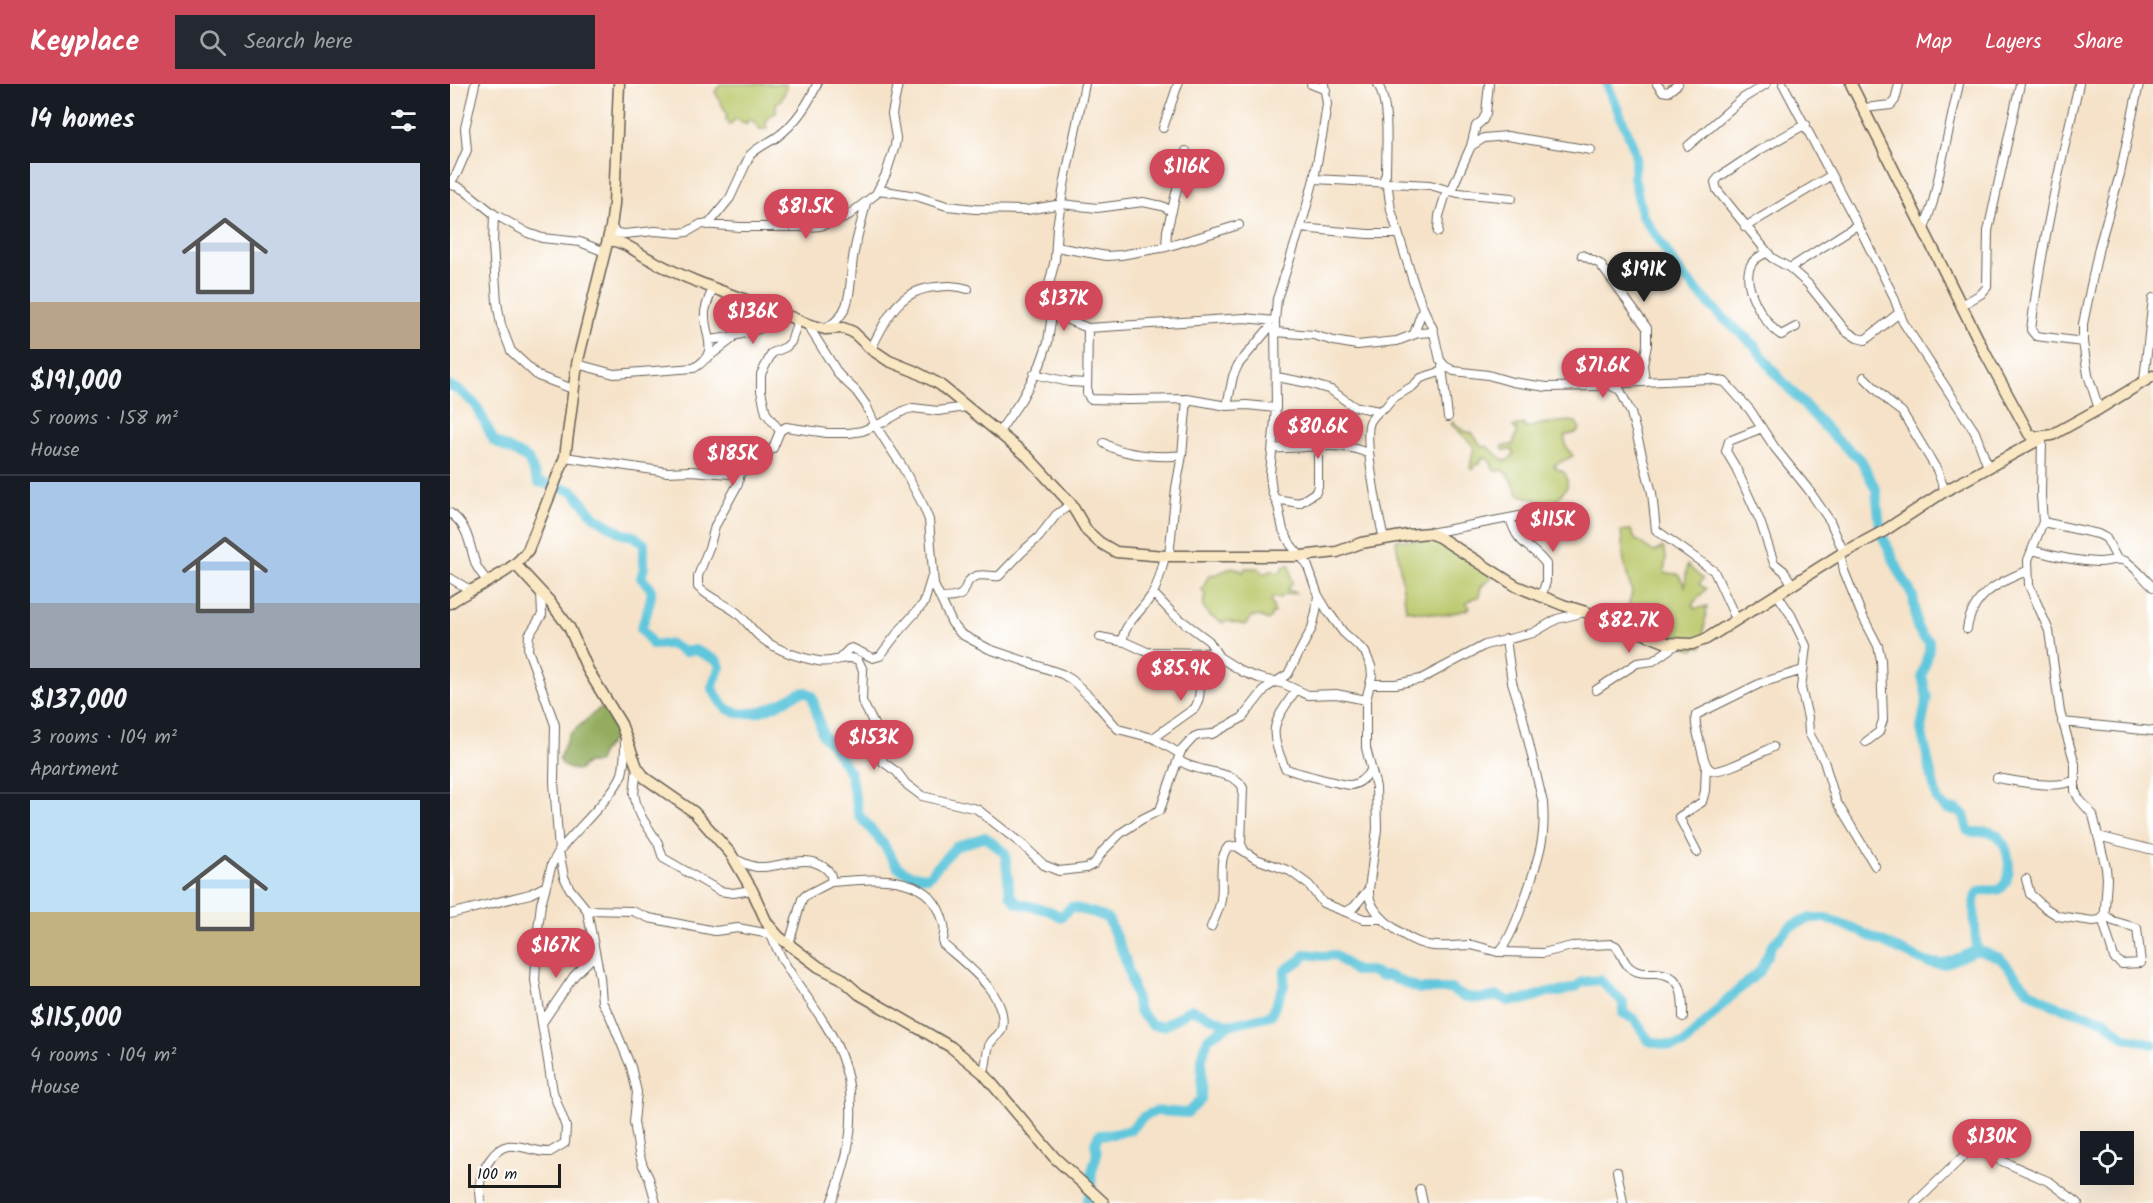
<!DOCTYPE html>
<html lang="en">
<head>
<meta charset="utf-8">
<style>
  body { margin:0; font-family:Kalam,sans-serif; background:#242831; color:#f1f3f6; height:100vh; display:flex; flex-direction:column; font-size:22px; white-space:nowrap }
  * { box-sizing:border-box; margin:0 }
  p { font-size:20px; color:#9ea1a6 }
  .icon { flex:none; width:33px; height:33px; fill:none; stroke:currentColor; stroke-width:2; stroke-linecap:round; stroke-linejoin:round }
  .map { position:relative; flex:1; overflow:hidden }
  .sheet { display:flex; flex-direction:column; background:#171b24; width:450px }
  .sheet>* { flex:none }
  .buttons { position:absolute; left:1630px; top:1047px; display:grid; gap:12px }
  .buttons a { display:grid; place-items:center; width:54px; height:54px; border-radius:0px; background:#171b24; box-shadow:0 6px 24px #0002; font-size:30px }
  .scale { position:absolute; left:18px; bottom:15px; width:93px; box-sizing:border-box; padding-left:6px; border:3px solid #1c1c1c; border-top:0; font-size:16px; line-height:21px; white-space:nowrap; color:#1c1c1c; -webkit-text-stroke:4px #fff; paint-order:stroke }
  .price { position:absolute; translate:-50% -51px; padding:0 14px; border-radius:21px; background:#d1495b; color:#fff; font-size:20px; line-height:39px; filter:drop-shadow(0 2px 3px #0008) }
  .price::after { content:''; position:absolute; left:50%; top:36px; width:18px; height:14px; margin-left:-9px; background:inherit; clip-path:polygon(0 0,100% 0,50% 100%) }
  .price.current { background:#222; color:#fff }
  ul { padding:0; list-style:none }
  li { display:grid; align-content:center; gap:12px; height:318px; padding:0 30px }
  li+li { border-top:2px solid #363941 }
  li span { display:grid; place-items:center; height:186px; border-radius:0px; color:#555 }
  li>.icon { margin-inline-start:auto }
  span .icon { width:108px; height:108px; fill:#fffc; stroke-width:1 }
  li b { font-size:26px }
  h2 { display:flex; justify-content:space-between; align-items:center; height:72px; padding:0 30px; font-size:26px }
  header { display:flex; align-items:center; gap:36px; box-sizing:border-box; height:84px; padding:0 30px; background:#d1495b; color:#fff }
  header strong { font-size:28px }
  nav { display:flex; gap:33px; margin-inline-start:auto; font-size:21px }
  .search { width:420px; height:54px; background:#242831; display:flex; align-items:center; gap:15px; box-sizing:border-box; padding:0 21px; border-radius:0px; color:#9ea1a6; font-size:22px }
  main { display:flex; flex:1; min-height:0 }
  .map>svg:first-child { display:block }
</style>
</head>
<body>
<header>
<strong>Keyplace</strong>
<div class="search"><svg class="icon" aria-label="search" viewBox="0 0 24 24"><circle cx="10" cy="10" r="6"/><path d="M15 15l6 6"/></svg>Search here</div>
<nav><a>Map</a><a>Layers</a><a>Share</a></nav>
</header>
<main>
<section class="sheet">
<h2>14 homes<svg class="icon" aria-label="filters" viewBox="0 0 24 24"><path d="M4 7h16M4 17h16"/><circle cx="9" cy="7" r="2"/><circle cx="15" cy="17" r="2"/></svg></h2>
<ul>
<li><span style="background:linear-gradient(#c9d6e8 75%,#b9a48a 0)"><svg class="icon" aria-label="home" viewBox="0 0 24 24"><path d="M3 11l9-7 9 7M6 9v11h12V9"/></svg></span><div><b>$191,000</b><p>5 rooms · 158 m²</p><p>House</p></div></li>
<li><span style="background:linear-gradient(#a9c7e8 65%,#9aa5b1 0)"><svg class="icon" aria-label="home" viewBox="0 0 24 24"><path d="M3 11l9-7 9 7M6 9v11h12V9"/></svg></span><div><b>$137,000</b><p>3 rooms · 104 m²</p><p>Apartment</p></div></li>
<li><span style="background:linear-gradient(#bfe0f5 60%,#c2b280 0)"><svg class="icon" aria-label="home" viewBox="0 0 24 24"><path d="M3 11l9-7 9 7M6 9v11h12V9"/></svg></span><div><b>$115,000</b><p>4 rooms · 104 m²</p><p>House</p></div></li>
</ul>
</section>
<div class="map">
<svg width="1703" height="1119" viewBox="0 0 1703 1119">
  <rect width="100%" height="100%" fill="#fff"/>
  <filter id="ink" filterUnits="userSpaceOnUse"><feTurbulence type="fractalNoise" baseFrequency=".0167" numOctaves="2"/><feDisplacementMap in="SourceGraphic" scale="12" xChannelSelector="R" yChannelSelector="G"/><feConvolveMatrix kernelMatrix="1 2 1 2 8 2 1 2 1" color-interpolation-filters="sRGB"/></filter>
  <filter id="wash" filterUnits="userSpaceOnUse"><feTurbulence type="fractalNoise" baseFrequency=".008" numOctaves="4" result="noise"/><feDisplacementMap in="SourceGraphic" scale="24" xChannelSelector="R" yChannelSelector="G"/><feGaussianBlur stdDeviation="1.35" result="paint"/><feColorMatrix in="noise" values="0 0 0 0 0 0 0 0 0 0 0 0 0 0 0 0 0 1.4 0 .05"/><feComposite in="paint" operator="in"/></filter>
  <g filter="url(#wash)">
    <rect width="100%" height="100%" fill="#f5e2c8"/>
    <!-- green -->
    <path fill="#bac769" stroke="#6b7242" stroke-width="1.5" d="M 270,0 L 336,0 C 336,9 333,15 326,20 L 326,29 L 320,31 L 316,38 L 317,45 L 310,45 L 302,36 L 298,35 L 297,40 L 285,35 L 280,41 L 276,35 L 277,30 L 265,8 Z
      M 1119,337 L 1126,338 L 1130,345 L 1126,349 L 1114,352 L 1117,364 L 1123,372 L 1104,381 L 1107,385 C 1117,388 1118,393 1117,403 L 1104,419 L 1094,419 L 1068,410 L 1058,391 L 1052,386 L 1046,388 L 1043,385 L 1040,376 L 1032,373 L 1030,380 L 1026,380 L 1023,386 L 1020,384 L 1024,362 L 1001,340 L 1003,338 L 1014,347 L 1022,349 L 1032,363 L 1037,362 L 1052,375 L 1057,377 L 1064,370 L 1062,366 L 1053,366 L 1052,362 L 1063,361 L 1067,347 L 1063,343 L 1074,340 L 1075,345 L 1091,340 Z
      M 1181,446 L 1185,455 L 1204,468 L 1213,463 L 1216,473 L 1214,489 L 1228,490 L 1235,502 L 1237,481 L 1253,495 L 1249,500 L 1256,505 L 1242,521 L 1246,525 L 1257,522 L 1252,563 L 1246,563 L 1243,566 L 1174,536 L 1182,509 L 1174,479 L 1171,447 Z
      M 946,456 L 990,458 L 999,467 L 1009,466 L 1042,493 L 1031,503 L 1029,513 L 1023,514 L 1016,520 L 1020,523 L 1017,526 L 993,531 L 956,526 Z
      M 835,481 L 840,481 L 842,500 L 837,505 L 845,509 L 833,511 L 829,515 L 823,513 L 821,518 L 823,520 L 824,530 L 821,530 L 821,534 L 818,536 L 810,532 L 806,533 L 803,532 L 795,541 L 776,537 L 773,539 L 760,532 L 753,523 L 755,509 L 752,506 L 759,491 L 767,490 L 783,483 L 790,486 L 793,489 L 795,484 L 809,484 L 812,489 L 816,489 L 823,486 L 828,490 Z"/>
    <!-- forest -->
    <path fill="#93ac5d" stroke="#58643c" stroke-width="1.5" d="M 156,623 L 172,645 L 152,668 L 147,679 L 137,679 L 129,686 C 120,686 112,683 109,674 L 119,651 L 149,625 Z"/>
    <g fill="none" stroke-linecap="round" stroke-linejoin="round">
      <!-- river -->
      <path stroke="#5fc6dc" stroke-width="10" d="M 1157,0 L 1182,59 L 1186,73 L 1184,93 L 1192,131 L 1232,191 L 1271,232 L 1304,261 L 1324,288 L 1384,353 L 1411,376 L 1426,406 L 1430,443
        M 0,302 L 10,307 L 26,321 L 44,357 L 78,375 L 88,398 L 123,407 L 145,433 L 173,450 L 184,452 L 194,460 L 194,483 L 191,494 C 194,497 199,501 201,506 C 203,511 194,539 191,544 L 203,561 L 220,560 L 234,568 L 245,566 L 268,577 L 270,583 L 262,603 C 266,610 269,618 275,623 C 297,640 329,620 349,609 L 356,608 L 362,612 L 373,652 L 382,661 L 400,689 L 409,731 L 434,761 L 447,783 L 461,791 L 478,793 L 505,763 L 535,753 L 555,769 L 560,810 L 567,819 L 600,827 L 611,833 L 621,823 L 645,829 L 658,835 L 675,874 L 689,927 L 702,941 L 714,942 L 741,925 L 779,941 L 821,931 L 834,902 L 835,886 L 851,876 L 856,870 L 872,872 L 885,871 L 905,887 L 921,887 L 930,892 L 939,892 L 969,905 L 1001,905 L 1012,912 L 1030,915 L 1048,912 L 1058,917 L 1074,916 L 1098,908 L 1110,908 L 1126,903 L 1132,898 L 1150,896 L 1173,918 L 1173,929 L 1184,935 L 1199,957 L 1222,962 L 1234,960 L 1276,917 L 1310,887 L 1322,861 L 1341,842 L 1361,834 L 1376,834 L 1402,844 L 1478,879 L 1494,880 L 1527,866 L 1550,874 L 1578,906 L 1603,921 L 1654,936 L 1674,953 L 1703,960
        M 1432,451 L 1450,489 L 1463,512 L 1467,543 L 1473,553 L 1479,557 L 1479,566 L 1472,592 L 1477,613 L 1471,645 L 1487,716 L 1496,725 L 1507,726 L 1514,731 L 1518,747 C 1527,751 1536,744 1545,750 C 1561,759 1565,801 1547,806 C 1540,808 1531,803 1526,811 C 1522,816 1526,858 1527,866
        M 641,1103 L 642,1087 L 647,1070 L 645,1059 L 649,1051 L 664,1050 L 680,1046 L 693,1033 L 706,1027 L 737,1029 L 751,1016 L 752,974 L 758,954 L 779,941
        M 637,1119 L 640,1109"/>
    </g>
  </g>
  <g filter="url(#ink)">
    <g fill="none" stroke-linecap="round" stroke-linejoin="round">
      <defs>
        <path id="street" d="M 861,0 L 876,6
          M 928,0 C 940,23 936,64 936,90 L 933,97 L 938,104 L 941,126 L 963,197 L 973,224 L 983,245 L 990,276 L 995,282 L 1004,287 L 1038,291 L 1062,298 L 1097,303 L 1150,302 L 1170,299 L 1259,295 L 1275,298 L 1300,326 L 1325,364 L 1358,405 L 1380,437 L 1394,469
          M 1207,0 L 1212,7 L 1218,8 L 1228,0
          M 1333,0 L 1413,151 L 1443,211 L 1453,238 L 1525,348 L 1538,383
          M 1629,0 C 1610,81 1591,163 1581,246 L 1586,252 L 1633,258
          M 1414,24 L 1441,21 L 1445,16 L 1449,0
          M 1356,40 L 1308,67 L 1269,93 L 1265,98 L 1267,106 L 1322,174 L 1340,184 L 1358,200 L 1395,246 L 1407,254 L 1415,256 L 1449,229
          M 713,44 L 728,0
          M 1021,62 L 1026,42 L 1033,36 L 1036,29 L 1039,0
          M 1238,62 L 1292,15 L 1316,0
          M 864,95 L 980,101 L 1008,109 L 1062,114
          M 0,99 L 7,89 L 17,66 L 15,44 L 25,0
          M 0,101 L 6,102 L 14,106 L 44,130 L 78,149 L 92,154 L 130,158 L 155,168
          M 429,106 L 466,112 L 497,122 L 525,125 L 577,126 L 612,120 L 647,124 L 693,118 L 712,122 L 722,127
          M 1001,107 L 1021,62 L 1034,54 L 1057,52 L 1141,66
          M 44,130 L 43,161 L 47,218 L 51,241 L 61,267 L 88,292 L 123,305
          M 258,141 L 280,114 L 300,71 C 308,63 318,59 327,53 C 345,40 359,19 367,0
          M 161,143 L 167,149 L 174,150 L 205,147 L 229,149 L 237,148 L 251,140 L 290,143 L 358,143 L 370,142 L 395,134 L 426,110 L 436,90 L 445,62 L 446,54 L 442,30 L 448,0
          M 1295,143 L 1380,92
          M 850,144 L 918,150 L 948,150
          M 1474,145 L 1483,118 L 1509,0
          M 988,148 L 989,132 L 997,106
          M 606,163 L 657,172 L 671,171 L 716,163 L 789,141
          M 716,163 L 717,147 L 736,67
          M 1318,168 C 1312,171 1305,174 1302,179 C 1289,199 1314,240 1331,251 L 1346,243
          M 1132,171 L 1150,180 L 1197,244 L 1197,261 L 1193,281 L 1195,298
          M 1340,184 L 1407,141
          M 1512,221 L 1531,210 L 1537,203 L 1538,147 L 1570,0
          M 598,228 L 638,244 L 794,234 L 825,237 L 788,281 L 783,292 L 777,322
          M 357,240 L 389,291 L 406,307 L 416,321 L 425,341 L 452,382 L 473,421 L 479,436 L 484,501 L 502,539 L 511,550 L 539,565 L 612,590 L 622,596 L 644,617 L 668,645 L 703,654 L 727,668 L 731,667 L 744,653 L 749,651 L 762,650 L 792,634 L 816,604 L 838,590 L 862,544 L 866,528 L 868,511
          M 376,244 C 404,229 399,201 403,174 C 406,155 412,137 416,119
          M 638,244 L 637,309 L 640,315 L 678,316 L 737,315 L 777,322 L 797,321 L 826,324
          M 825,248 L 863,251 L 884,257 L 907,261 L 947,257 L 968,249 L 984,248
          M 964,250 L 973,224
          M 259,256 C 287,253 313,246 337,232
          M 421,265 C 437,234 447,207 485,203 C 497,202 507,201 518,205
          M 257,274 L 282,255
          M 127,280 L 164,290 L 244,284 C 272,268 253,251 255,228 C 256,220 260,212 263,204
          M 992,283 L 998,333
          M 584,290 L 619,298 L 637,299
          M 827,293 L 858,299 L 881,306 L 903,322 L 929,327 L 935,324 L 943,314 L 963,302 L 971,294 L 993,287
          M 1414,293 L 1440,319 L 1452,328 L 1487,386 L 1495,407
          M 1694,296 L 1703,214
          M 1161,302 L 1170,306 L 1181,329 L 1202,409 L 1206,446 L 1264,487 L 1286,535
          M 1649,325 L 1638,291 L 1633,258 L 1633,240 L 1649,163 L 1670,90 L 1689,0
          M 929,327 C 926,330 922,334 920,338 C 913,355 929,435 934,455
          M 1312,344 L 1279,357 L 1276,367 L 1286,384 L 1310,437 L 1324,479 L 1334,487 L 1342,500
          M 330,347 L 316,329 L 311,307 L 311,290 L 322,269 L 336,263 L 341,258 L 348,236
          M 549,348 L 571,316 L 590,281 L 598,258 L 601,237 L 597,223 L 597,208 L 605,176 L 607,143 L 615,96 L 635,0
          M 654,359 C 670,371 713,374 732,371
          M 823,364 C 854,366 890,355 919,370
          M 115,373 L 217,388 L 240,387 L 281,390 L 296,386 L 311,377 L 323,364 L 330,347 L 336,343 L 377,349 L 399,349 L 412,347 L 434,338 L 455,326 L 463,324 L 488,327 L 516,323
          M 290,389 L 288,400 L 265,442 L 260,461 L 248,492 L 248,503 C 259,514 274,519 286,528 C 295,535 301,545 309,552 C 325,566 347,573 368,577 C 383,580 396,570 408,576 L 413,586 L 412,617 L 424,640 L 433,678 L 447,688 L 456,700 L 472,712 L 527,725 L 574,762 L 594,781 L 609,787 L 636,784 L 644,780 L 653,767 L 671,749 L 692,735 L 710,726 L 731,667
          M 826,415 L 849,419 L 866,408 L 868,402 L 868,363
          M 0,429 C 19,442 19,461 26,481 C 29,487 33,492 38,498
          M 1060,434 C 1069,464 1080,459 1096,480 L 1096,498 L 1091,513
          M 1593,438 L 1648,450 L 1656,454 L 1667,475
          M 980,449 L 1075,431 L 1095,435
          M 1582,466 C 1603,472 1625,477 1647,478 C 1656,479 1666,473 1675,477 C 1685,482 1694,495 1703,503
          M 1391,470 L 1394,487 L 1411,529 L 1428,562 L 1431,576 L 1433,636 L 1429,648 L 1416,658
          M 719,472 L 726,404 L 732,371 L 737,315
          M 0,494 L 20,506
          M 703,509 L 723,530 L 759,557 L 769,573 L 793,588 L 809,594 L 834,600 L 858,611 L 886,610 L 916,616
          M 1327,510 L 1341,531 L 1356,562 L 1351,604 L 1358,634 L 1359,649 L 1374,677 L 1386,717 L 1425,782
          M 490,514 C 526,514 508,501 524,493 C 531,489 542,493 549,492 L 572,468 L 589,453 L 606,431 L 621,420
          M 1517,545 C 1522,511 1548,498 1577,487
          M 650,553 L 675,558 L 697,568 L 766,569
          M 672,557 C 675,537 693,527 703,509 C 709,498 712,485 715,472
          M 390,574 L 399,565 L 402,564 L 423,574 L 430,572 L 449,547 L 474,519 L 482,492
          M 921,600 L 946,600 L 971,595 L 1035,561 L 1083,549 L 1107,535 L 1135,528
          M 846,606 C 822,641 818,644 835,684 C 839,687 896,702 901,701 C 910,700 915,693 921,687
          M 1146,606 L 1187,579 L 1203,577 L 1227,560
          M 1612,638 L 1703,647
          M 703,654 L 745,624 C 754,609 749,584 740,570
          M 175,657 C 175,668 175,679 172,690 C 165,710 124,748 109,767 L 114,793 L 120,805 L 137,826 L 150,893 L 152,918 L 160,932 L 181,983 L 187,1008 L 184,1038 L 189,1069 L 193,1082 L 199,1094 L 206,1119
          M 1323,663 C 1312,668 1270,691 1261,686 C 1254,682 1253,670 1251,664 C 1249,653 1244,642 1246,631 L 1311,599 L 1353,586
          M 729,676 C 746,690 785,685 793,704 L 791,760 L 794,766
          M 187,683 L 184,710 L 187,723 L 192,734 L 208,759 L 213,774 L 270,807 L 283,809 L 302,806
          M 1547,694 C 1567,697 1609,707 1626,695
          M 1648,752 L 1703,766
          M 1247,768 L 1229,733 L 1252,718 L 1255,707 L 1256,680
          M 285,775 C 292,778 299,782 307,783 C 323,784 339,777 355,777 C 366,777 384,785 381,798 L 356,811 L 352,815 L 339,860
          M 1576,795 L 1580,810 L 1594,823 L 1608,832 L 1643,837 L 1650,836 L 1655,831 L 1663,837 L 1687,844 L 1691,879 L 1672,880 L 1664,874 L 1663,870 L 1654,840 L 1657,795 L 1656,784 L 1643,731 L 1629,715 L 1625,707 L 1625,680 L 1610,628 L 1599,547 L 1579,501 L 1578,476 L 1593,438 L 1591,411 L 1592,354
          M 381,798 C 424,795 482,786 494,841 C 496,848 492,853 493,860 C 514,879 559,911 552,944 C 550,952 541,955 539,962 C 535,972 538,978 533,989
          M 919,806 C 917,830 956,856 977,861 C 991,864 1006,861 1020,861 C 1030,862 1038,866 1048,868 C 1062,860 1087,780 1091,761 C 1094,748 1094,733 1093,719 L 1072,630 L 1062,598 L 1056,555
          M 137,826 L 182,827 L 199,834 L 265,847 L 288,844 L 320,850
          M 896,828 L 914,835 L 933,835
          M 0,830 L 80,810 L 96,802
          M 318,842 C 329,879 355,908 375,940 C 412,998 406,1058 381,1119
          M 761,843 C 765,833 770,825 771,815 C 774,799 767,776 778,763 L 786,762 L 806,775 L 840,787 L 859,801 L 873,819 L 896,828 L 904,823 L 919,805 L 927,745 L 926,703 L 916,664 L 916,616 L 922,592 L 921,582 L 915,568 L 893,548 L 877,526 L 868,511 L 857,480 L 841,461 L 833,446 L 828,422 L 822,408 L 820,390 L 826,324 L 825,237 L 827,215 L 854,132 L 864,95 L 873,47 L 877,20 L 874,0
          M 1049,868 L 1093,869 L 1122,862 L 1162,860 L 1166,862 C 1172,869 1173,880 1182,885 C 1189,890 1196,889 1204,889 C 1233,890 1233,909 1233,933
          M 92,939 L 124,892 L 145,871
          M 1167,1087 L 1173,1119
          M 970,1105 L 973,1119
          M 31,1119 C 31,1113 29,1106 30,1100 C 31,1087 44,1064 58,1062 C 71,1060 86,1069 100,1068 L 115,1059 L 116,1043 L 103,1008 L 85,896 L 88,845 L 91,820 L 102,780 L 109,767 L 104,698 L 105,641 L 78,566 L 79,551 L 92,531 L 91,508
          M 1465,1119 L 1522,1064 L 1600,1098 L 1628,1119"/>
        <path id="secondary" d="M 1401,0 L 1535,269 L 1579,350 L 1587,353 L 1602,351 L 1649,325 L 1703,292
          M 158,156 C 175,157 187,169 203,177 C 252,204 306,217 357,240 L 375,245 L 393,244 L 403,248 L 421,265 L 439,277 L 464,287 L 489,300 L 577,372 L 621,420 L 637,447 L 649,458 L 666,468 L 715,472 L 851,472 L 887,468 L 911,459 L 958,451 L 979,449 L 989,453 L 1066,502 L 1113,521 L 1152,533 L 1217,559 L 1242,560 L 1256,555 L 1391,470 L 1434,447 L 1495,407 L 1592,354
          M 65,480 L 100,518 L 119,543 L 138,586 L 171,640 L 187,683 L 195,694 L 244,728 L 281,770 L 302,806 L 317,839 L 329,853 L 369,883 L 391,894 L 409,910 L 501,963 L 533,989 L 604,1073 L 654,1119
          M 0,519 C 25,501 60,492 78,466 L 115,373 L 127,280 L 161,143 L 164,120 L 169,0"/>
      </defs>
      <!-- street casing -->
      <use href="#street" stroke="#686158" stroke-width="10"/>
      <!-- secondary casing -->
      <use href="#secondary" stroke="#686158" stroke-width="13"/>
      <!-- street -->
      <use href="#street" stroke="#fff" stroke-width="8"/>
      <!-- secondary -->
      <use href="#secondary" stroke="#fae7c3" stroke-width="10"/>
    </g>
  </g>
</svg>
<div class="buttons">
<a><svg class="icon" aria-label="locate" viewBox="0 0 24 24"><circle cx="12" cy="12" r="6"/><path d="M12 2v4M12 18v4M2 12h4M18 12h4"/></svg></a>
</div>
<div class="scale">100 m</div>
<b class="price" style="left:737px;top:116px">$116K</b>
<b class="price" style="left:356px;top:156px">$81.5K</b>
<b class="price current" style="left:1194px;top:219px">$191K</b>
<b class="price" style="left:614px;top:248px">$137K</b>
<b class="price" style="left:303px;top:261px">$136K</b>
<b class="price" style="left:1153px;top:315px">$71.6K</b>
<b class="price" style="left:868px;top:376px">$80.6K</b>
<b class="price" style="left:283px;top:403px">$185K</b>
<b class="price" style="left:1103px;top:469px">$115K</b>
<b class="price" style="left:1179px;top:570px">$82.7K</b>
<b class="price" style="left:731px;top:618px">$85.9K</b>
<b class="price" style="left:424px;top:687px">$153K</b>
<b class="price" style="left:106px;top:895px">$167K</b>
<b class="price" style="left:1542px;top:1086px">$130K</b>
</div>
</main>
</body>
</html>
